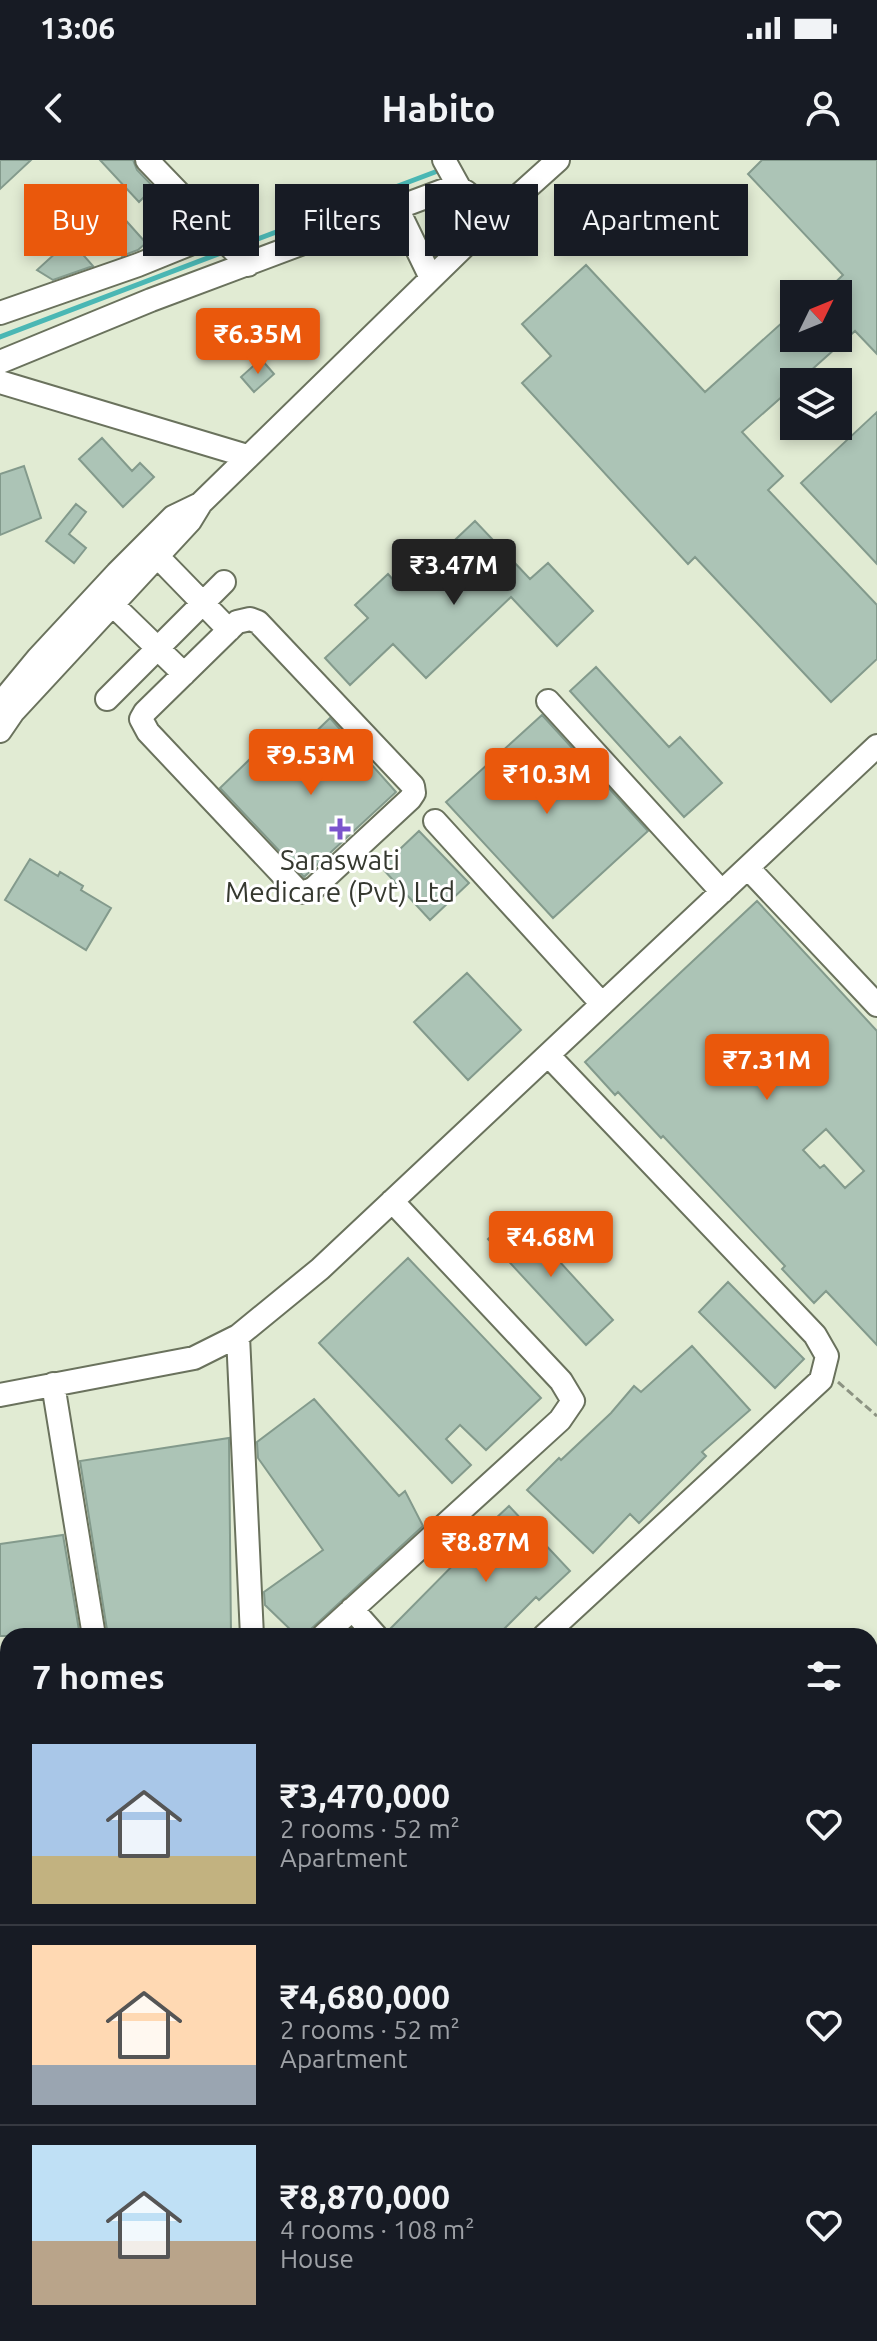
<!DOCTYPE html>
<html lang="en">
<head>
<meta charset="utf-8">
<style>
  body { margin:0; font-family:Ubuntu,sans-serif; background:#20242c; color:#f1f3f6; height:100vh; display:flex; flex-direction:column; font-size:30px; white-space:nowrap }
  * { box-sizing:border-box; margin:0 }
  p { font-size:26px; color:#9ea1a6 }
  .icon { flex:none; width:44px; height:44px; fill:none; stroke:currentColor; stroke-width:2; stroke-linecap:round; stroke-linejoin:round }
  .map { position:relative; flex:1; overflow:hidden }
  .details { position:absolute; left:0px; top:1468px; width:878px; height:714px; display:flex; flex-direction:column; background:#171b24; border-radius:24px 24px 0 0; box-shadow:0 4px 12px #0003 }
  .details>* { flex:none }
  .top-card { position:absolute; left:24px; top:24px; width:830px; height:72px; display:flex; gap:16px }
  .needle { width:52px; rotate:47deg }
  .buttons { position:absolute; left:780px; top:120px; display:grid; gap:16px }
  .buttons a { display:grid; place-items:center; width:72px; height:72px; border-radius:0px; background:#171b24; box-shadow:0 4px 12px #0003; font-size:40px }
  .price { position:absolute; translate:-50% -68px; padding:0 18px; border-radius:8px; background:#ea580c; color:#fff; font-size:26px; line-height:52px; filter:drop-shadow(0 2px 4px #0008) }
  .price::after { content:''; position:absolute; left:50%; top:48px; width:24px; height:18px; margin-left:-12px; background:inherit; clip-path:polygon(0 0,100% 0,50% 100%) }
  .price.current { background:#222; color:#fff }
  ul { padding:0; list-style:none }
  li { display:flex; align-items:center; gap:24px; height:200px; padding:0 32px }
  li+li { border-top:2px solid #363941 }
  li span { display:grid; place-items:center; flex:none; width:224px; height:160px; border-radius:0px; color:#555 }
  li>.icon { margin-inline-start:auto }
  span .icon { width:96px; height:96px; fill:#fffc; stroke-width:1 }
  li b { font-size:34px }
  h2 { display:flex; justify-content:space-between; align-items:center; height:96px; padding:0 32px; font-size:34px }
  .tag { padding:0 28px; border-radius:0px; background:#171b24; box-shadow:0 4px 12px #0003; font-size:28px; line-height:72px }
  .tag.current { background:#ea580c; color:#fff }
  .status { display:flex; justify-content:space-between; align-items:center; height:56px; padding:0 40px; background:#171b24; direction:ltr }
  .status svg { height:22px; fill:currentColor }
  header { display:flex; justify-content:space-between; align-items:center; height:104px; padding:0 32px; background:#171b24; font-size:36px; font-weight:700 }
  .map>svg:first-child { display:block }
</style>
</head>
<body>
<div class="status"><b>13:06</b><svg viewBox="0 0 49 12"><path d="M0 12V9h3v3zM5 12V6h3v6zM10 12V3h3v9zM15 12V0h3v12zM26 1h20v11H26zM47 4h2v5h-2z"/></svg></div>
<header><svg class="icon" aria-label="back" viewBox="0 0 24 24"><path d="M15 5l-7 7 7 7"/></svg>Habito<svg class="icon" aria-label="person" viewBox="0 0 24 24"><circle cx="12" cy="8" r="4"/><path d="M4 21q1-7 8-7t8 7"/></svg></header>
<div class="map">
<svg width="877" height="2181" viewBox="0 0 877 2181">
  <rect width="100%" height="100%" fill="#e1ebd3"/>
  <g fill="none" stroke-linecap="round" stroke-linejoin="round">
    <!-- stream -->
    <path stroke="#4ab7b4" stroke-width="5" d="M 239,86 L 443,9
      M 0,177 L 226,91"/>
  </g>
  <!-- building -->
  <path fill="#acc4b6" stroke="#839a8c" stroke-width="2" fill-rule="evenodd" d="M 0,0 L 31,0 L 0,29 Z
    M 100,0 L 133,0 L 137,10 L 193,68 L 178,74 L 145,36 L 139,42 Z
    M 762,0 L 877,0 L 877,194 L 855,171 L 798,222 L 794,222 L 794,226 L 742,272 L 783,316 L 768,330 L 877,445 L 877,499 L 831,542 L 695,397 L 688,404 L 522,223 L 551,196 L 522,164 L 586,105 L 705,232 L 794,152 L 794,178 L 838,178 L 838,134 L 823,134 L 843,115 L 748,14 Z
    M 121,55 L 146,83 L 138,90 L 122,96 L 101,72 Z
    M 70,80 L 93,106 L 53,120 L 37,110 Z
    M 235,159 L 248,174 L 222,195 L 210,180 Z
    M 261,199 L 274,214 L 254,232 L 241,217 Z
    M 877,252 L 877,404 L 801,323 Z
    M 102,278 L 132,311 L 140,303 L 154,317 L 123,347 L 79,299 Z
    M 24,306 L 41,358 L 0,375 L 0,314 Z
    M 76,344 L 86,352 L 69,374 L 86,388 L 74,403 L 46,381 Z
    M 475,361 L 530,419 L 548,403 L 593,451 L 557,486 L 511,437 L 426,518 L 393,484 L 350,525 L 325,498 L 368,458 L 355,445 L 388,414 L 402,430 Z
    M 596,507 L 669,587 L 680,577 L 722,623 L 684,657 L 570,531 Z
    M 542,555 L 648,671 L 553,758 L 446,642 Z
    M 330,558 L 396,632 L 304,717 L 220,628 L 250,599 L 268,618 Z
    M 419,671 L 469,723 L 430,760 L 381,707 Z
    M 30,699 L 58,716 L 60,712 L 83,726 L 81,730 L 111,748 L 86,790 L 5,740 Z
    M 757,741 L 877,871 L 877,1185 L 826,1131 L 814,1143 L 782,1109 L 785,1106 L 663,976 L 661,978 L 618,932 L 615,935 L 585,902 ZM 826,969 L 864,1011 L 845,1028 L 824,1005 L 820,1008 L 803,990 Z
    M 467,813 L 521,870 L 468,920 L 414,862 Z
    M 516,1054 L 613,1160 L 586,1185 L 488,1079 Z
    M 408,1098 L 541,1238 L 486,1290 L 460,1265 L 446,1279 L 471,1305 L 452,1323 L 319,1183 Z
    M 728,1122 L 804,1199 L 775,1228 L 699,1152 Z
    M 692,1186 L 750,1250 L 702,1292 L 706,1296 L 639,1363 L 630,1354 L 593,1393 L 527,1330 L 559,1298 L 561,1300 L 611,1253 L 634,1226 L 641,1232 Z
    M 314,1239 L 399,1336 L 405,1331 L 423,1366 L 311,1469 L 302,1476 L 297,1476 L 265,1445 L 264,1432 L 323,1390 L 258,1298 L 257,1282 Z
    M 229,1278 L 231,1476 L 108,1476 L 80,1301 Z
    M 509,1346 L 570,1411 L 539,1440 L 536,1437 L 497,1476 L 390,1476 L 388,1471 L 480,1378 L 478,1375 Z
    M 63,1375 L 80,1476 L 0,1476 L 0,1384 Z"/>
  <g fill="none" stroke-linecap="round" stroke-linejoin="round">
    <defs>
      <path id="minor" d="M 147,0 L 248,105
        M 444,0 L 459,27
        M 397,48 L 431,118
        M 0,153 L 138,105 L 217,73
        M 0,202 L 151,140 L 450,28 C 472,27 478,46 488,63
        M 0,222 L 247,296
        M 158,397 L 229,470
        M 113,445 L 184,514
        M 250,459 L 258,462 L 413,626 L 414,633 L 410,639 L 314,728 L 306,732 L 298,731 L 148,572 L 141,559 L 145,552 L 237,462 Z
        M 107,539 L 224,422
        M 548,541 L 722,732
        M 0,544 L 38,498 L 117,413 L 173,357 L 200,344
        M 0,571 L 13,552 L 190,361 L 201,343 L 488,63 L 558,0
        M 435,661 L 602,844
        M 748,708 L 877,845
        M 238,1176 L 252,1476
        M 53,1224 L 94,1476
        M 0,1235 L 194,1198 L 238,1176 L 320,1109 L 877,586
        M 352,1449 L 376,1476
        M 323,1476 L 560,1260 L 573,1241 L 561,1221 L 392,1041
        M 544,1476 L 821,1220 L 827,1196 L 815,1175 L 548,895
        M 0,1548 L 8,1547
        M 870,1570 L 877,1563
        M 0,1880 L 8,1916
        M 0,1960 L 8,1995
        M 870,1984 L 877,1978
        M 870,2087 L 877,2094
        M 49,2174 L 50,2181
        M 69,2174 L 70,2181
        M 241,2181 L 244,2174
        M 652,2181 L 660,2174"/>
    </defs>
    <!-- minor casing -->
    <use href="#minor" stroke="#6a725d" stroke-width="26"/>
    <!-- path -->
    <path stroke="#8c9382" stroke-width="3" stroke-dasharray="8 4" stroke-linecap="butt" d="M 838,1222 L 877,1256"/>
    <!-- minor -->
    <use href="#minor" stroke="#fff" stroke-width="22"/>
  </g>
  <!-- markers -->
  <path fill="#7a53cc" stroke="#fff" stroke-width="3" d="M336 657h8v8h8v8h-8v8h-8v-8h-8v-8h8z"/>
  <g text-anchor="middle" stroke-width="6" stroke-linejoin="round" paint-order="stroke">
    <!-- poi labels -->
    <g font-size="28" fill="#35382f" stroke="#fff">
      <text x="340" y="710">Saraswati<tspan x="340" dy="32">Medicare (Pvt) Ltd</tspan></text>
    </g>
  </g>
</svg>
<div class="buttons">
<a><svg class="needle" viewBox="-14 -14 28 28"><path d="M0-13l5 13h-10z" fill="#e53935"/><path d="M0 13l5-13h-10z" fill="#9ea1a6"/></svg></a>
<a><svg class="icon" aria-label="layers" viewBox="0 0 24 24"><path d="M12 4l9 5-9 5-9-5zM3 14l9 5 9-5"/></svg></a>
</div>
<b class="price" style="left:258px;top:216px">₹6.35M</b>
<b class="price current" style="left:454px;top:447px">₹3.47M</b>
<b class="price" style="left:311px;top:637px">₹9.53M</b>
<b class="price" style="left:547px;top:656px">₹10.3M</b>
<b class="price" style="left:767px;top:942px">₹7.31M</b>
<b class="price" style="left:551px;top:1119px">₹4.68M</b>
<b class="price" style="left:486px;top:1424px">₹8.87M</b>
<div class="top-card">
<a class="tag current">Buy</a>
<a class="tag">Rent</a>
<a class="tag">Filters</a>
<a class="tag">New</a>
<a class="tag">Apartment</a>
</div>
<section class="details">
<h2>7 homes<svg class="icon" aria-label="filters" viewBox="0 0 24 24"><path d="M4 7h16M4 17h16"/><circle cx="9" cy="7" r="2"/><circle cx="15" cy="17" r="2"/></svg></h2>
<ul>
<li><span style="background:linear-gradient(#a9c7e8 70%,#c2b280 0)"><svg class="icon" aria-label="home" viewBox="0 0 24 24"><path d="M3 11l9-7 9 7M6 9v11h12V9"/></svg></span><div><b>₹3,470,000</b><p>2 rooms · 52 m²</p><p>Apartment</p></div><svg class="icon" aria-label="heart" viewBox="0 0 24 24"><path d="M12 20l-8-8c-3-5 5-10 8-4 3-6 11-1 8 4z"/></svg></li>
<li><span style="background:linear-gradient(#ffd9b3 75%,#9aa5b1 0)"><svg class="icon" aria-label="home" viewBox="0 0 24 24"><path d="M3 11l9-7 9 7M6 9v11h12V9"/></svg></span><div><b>₹4,680,000</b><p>2 rooms · 52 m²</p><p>Apartment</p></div><svg class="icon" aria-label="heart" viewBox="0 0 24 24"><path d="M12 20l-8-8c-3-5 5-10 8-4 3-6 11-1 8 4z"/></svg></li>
<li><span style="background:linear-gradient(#bfe0f5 60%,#b9a48a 0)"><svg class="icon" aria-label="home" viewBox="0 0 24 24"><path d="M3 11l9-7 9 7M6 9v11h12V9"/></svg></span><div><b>₹8,870,000</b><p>4 rooms · 108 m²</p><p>House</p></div><svg class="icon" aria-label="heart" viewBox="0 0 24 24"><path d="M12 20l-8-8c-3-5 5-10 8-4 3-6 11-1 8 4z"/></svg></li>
</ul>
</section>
</div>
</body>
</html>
